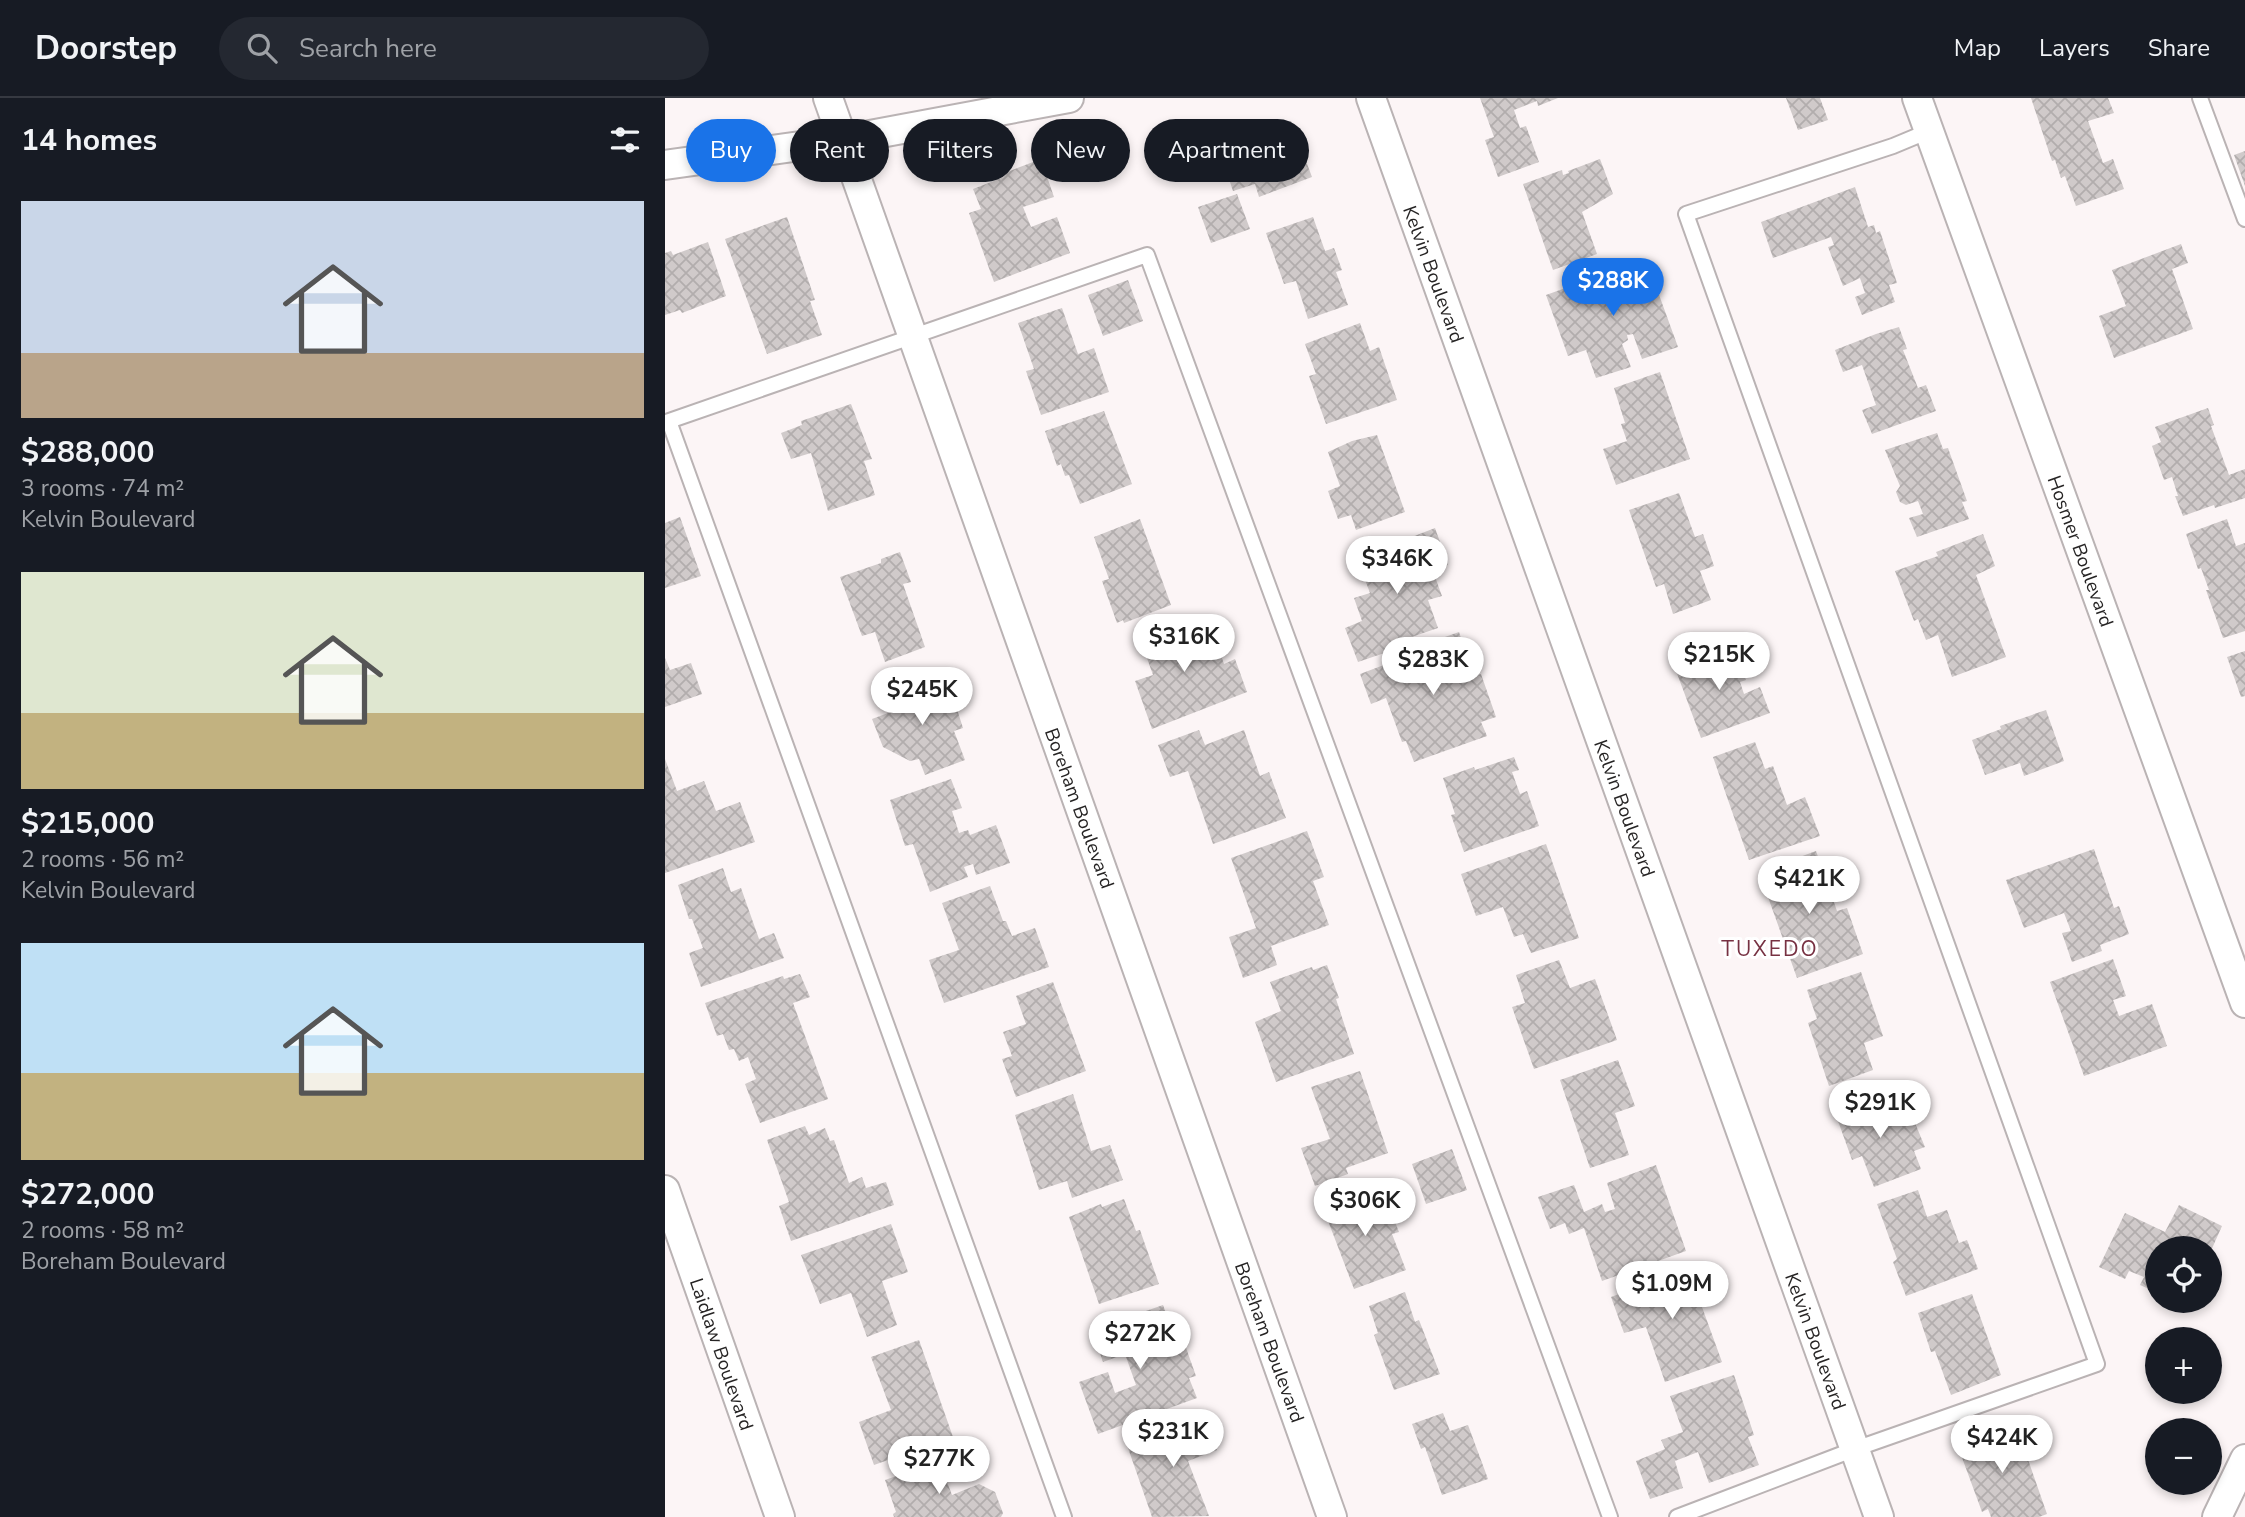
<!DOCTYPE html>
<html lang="en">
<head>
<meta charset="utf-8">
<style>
  body { margin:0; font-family:"Nunito Sans",sans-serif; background:#242831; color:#f1f3f6; height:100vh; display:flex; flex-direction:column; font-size:26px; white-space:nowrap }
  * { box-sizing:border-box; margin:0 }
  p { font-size:23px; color:#9ea1a6 }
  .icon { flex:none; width:38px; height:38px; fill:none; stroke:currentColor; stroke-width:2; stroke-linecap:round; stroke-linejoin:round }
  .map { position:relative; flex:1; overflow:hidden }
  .drawer { display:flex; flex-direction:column; background:#171b24; width:665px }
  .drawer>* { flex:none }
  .hud { position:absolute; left:21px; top:21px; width:665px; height:63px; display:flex; gap:14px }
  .fabs { position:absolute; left:1480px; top:1138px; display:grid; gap:14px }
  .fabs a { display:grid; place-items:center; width:77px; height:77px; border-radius:50%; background:#171b24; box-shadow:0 4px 10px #0003; font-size:35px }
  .price { position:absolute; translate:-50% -60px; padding:0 16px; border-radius:24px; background:#fff; color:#222; font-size:23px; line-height:46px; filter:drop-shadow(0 2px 4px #0008) }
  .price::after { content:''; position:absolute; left:50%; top:42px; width:21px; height:16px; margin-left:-10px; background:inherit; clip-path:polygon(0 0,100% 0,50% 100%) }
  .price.selected { background:#1a73e8; color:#fff }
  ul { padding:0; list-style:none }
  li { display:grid; align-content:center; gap:14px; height:371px; padding:0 21px }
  li span { display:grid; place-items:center; height:217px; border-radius:0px; color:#555 }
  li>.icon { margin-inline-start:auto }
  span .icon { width:126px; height:126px; fill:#fffc; stroke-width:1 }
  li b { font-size:30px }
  h2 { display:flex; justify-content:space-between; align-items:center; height:84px; padding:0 21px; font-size:30px }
  .tag { padding:0 24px; border-radius:32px; background:#171b24; box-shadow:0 4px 10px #0003; font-size:24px; line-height:63px }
  .tag.selected { background:#1a73e8; color:#fff }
  header { display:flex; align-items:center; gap:42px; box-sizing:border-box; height:98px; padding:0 35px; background:#171b24; border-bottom:2px solid #363941 }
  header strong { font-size:33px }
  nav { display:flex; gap:38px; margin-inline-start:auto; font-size:24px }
  .search { width:490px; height:63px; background:#242831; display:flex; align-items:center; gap:18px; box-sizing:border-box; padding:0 24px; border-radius:38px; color:#9ea1a6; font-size:26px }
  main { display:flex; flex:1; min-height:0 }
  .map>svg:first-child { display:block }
</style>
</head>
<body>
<header>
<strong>Doorstep</strong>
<div class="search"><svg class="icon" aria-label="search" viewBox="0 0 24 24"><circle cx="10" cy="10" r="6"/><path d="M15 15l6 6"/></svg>Search here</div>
<nav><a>Map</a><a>Layers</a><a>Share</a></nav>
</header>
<main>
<section class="drawer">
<h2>14 homes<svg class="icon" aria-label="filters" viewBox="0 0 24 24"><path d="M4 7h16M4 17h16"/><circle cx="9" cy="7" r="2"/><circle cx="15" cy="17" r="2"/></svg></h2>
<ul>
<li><span style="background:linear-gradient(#c9d6e8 70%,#b9a48a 0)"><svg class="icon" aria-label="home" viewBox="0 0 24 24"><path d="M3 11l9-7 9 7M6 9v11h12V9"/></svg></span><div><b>$288,000</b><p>3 rooms · 74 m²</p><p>Kelvin Boulevard</p></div></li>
<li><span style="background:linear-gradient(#dfe7d0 65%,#c2b280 0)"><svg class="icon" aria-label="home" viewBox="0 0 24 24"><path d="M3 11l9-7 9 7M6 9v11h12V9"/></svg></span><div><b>$215,000</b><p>2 rooms · 56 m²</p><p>Kelvin Boulevard</p></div></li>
<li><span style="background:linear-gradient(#bfe0f5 60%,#c2b280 0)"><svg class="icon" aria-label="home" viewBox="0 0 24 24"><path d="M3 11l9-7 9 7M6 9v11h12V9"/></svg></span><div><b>$272,000</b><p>2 rooms · 58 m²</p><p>Boreham Boulevard</p></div></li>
</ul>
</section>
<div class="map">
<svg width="1580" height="1419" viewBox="0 0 1580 1419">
  <defs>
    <pattern id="building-cross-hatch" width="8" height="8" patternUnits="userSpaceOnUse" patternTransform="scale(1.75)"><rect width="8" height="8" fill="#d0caca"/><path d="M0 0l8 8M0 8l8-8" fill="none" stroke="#b2adad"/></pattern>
  </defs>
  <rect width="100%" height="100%" fill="#fcf5f6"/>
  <!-- building -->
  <path fill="url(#building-cross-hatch)" d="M 815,0 L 893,0 L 873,8 L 872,3 L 849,12 L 855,30 L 861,28 L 874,64 L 833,79 L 820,42 L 829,39 Z
    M 1121,0 L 1155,0 L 1163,22 L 1133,32 Z
    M 1366,0 L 1443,0 L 1449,15 L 1423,23 L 1438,65 L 1448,61 L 1459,91 L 1411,108 L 1400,78 L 1396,80 L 1390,62 L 1387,63 Z
    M 626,23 L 647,79 L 594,99 L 590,86 L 568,93 L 559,66 L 579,59 L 575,42 Z
    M 1580,53 L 1580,88 L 1569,57 Z
    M 376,61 L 389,99 L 358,109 L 366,129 L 392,119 L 405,155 L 329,184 L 304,115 L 316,111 L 308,91 L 339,79 L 337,76 Z
    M 935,61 L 948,96 L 917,114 L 932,156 L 888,172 L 858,86 L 897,72 L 898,77 L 904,75 L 903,73 Z
    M 1190,89 L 1203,129 L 1209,127 L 1211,135 L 1215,133 L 1232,185 L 1224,187 L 1230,204 L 1197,217 L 1190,199 L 1200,195 L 1195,180 L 1178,188 L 1163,149 L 1169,147 L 1166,139 L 1108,160 L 1096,124 Z
    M 572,96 L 585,131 L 546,145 L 533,109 Z
    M 122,119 L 150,202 L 145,203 L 157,237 L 102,256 L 60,141 Z
    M 648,119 L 660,153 L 669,150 L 677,172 L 671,174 L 683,207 L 643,221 L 631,183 L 619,186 L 601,135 Z
    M 43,144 L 61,198 L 17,215 L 15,212 L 0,217 L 0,155 L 6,153 L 8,157 Z
    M 1516,146 L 1523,165 L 1507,171 L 1528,231 L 1449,260 L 1434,218 L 1461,208 L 1447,172 Z
    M 981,161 L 1013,249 L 977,261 L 968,236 L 962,237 L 963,242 L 957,246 L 966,269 L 931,280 L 921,252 L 903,258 L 881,197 Z
    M 463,182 L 478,223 L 438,238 L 423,197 Z
    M 397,210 L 413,256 L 429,250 L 444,294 L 376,317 L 361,273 L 369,271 L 353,225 Z
    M 695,225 L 705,253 L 714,249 L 732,302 L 661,326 L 644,278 L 651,276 L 640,246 Z
    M 1234,229 L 1242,251 L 1238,252 L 1253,290 L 1261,287 L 1271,313 L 1207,336 L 1197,312 L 1211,307 L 1197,267 L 1178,274 L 1170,252 L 1211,236 Z
    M 995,274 L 1025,361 L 951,387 L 938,351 L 962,343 L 956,326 L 960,325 L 949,290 Z
    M 186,306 L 207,361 L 199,363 L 210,397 L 163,413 L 146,355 L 126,361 L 116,335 L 137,327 L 136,323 Z
    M 1543,310 L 1549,327 L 1546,328 L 1564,377 L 1580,371 L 1580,400 L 1550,410 L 1549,407 L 1518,418 L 1510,398 L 1513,398 L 1507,379 L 1499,382 L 1487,348 L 1496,344 L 1490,329 Z
    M 439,313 L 467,386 L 415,406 L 404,377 L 400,378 L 396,366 L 392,368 L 380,333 Z
    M 1272,335 L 1278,351 L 1283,350 L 1302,403 L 1297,404 L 1304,421 L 1252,439 L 1244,420 L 1258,416 L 1253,403 L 1241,407 L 1235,404 L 1231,394 L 1235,388 L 1220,352 Z
    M 712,337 L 740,414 L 691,432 L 686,417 L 673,421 L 663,393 L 675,388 L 663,354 L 687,343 Z
    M 1014,395 L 1030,439 L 1038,436 L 1049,468 L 1035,473 L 1046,502 L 1008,516 L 999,486 L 991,489 L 964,412 Z
    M 15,419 L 36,478 L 0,490 L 0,425 Z
    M 475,421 L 506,507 L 459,525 L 458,522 L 452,525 L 437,483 L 444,481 L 429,439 Z
    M 1562,421 L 1571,448 L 1580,445 L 1580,533 L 1558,540 L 1541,492 L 1544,492 L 1536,470 L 1533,471 L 1521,436 Z
    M 770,430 L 783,467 L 758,475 L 760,479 L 769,476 L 777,498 L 763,502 L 773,530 L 732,544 L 734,550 L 693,564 L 680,530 L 697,523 L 689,500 L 705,495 L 693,463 L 735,448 L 734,444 Z
    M 1318,436 L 1330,468 L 1311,477 L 1341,559 L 1287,579 L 1273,537 L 1261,542 L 1253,521 L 1249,523 L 1230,473 L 1273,458 L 1271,454 Z
    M 235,454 L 246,484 L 238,486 L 260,549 L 220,564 L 210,534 L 197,538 L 175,479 L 216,465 L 216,461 Z
    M 509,522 L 511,525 L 520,522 L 528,544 L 549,537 L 559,566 L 570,561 L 582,594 L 487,631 L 470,583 L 488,577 L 473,535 Z
    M 794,534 L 800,552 L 803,550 L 813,577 L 816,576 L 831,619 L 816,624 L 822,638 L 749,664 L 741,643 L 737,644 L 721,600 L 706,606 L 695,576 L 748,556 L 746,551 Z
    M 1067,546 L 1081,582 L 1075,584 L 1079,596 L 1095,589 L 1105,615 L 1036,640 L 1010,570 L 1016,568 L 1015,565 Z
    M 1580,553 L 1580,598 L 1576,599 L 1562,559 Z
    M 0,560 L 5,572 L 26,565 L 37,596 L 0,609 Z
    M 271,578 L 282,608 L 290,605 L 298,630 L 289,633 L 300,662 L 260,677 L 254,661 L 245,663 L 218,649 L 207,621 L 231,612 L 225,594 Z
    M 1381,612 L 1399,663 L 1359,678 L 1355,665 L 1320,677 L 1307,642 L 1336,631 L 1335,628 Z
    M 534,632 L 540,647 L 579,632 L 595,678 L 604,674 L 621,720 L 548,746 L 523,673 L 505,679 L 493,647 Z
    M 1090,644 L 1100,671 L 1108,668 L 1122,707 L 1140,699 L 1155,738 L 1084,762 L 1048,659 Z
    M 849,659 L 854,672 L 847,674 L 855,696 L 862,693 L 874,728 L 799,754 L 786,717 L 790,716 L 778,680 L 809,669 L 810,672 Z
    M 0,661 L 12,693 L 39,683 L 51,713 L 75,704 L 90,744 L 0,775 Z
    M 286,681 L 297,710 L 287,713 L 294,735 L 303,732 L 305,737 L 331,727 L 345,765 L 311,777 L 308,766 L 299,769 L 303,779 L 265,794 L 248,746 L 240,748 L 225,702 Z
    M 642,733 L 659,779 L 648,783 L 664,827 L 606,848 L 612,867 L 578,880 L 564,839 L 591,830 L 566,760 Z
    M 881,746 L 914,840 L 866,855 L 858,836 L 849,839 L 838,809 L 811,818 L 796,776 Z
    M 1429,751 L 1449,810 L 1454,808 L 1464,836 L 1435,847 L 1437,853 L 1407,864 L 1397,835 L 1406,833 L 1399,815 L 1359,830 L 1341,782 Z
    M 1151,753 L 1172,813 L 1182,810 L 1198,856 L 1132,880 L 1094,774 Z
    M 58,770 L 66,794 L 76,790 L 94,841 L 109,835 L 119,860 L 36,889 L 24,855 L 38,850 L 27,821 L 24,821 L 13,787 Z
    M 325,788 L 338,823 L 341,823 L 347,838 L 370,830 L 384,869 L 279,905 L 264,862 L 294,852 L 277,805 Z
    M 1448,861 L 1461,898 L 1448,902 L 1454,918 L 1487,906 L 1502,948 L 1419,978 L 1385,884 Z
    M 894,862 L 905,890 L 930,881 L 952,942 L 869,971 L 847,909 L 860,905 L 851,877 Z
    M 662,867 L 674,900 L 671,901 L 689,956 L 611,984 L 590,924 L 616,913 L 605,884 L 647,869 L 648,872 Z
    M 1196,874 L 1218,938 L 1199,945 L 1208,972 L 1164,988 L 1143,925 L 1152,921 L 1142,892 Z
    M 135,876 L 145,899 L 128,905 L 163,1001 L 95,1025 L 80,986 L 91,981 L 83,959 L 74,963 L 69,951 L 64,952 L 58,936 L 52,938 L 40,905 L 118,878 L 119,881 Z
    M 388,884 L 421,973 L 351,999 L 337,961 L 347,958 L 338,934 L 361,926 L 351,898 Z
    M 953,962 L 970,1008 L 950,1015 L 964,1057 L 925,1070 L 895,982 Z
    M 695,973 L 723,1055 L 681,1070 L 683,1076 L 650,1088 L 636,1050 L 665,1041 L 646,989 Z
    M 408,996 L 426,1053 L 445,1047 L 458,1082 L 407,1100 L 402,1083 L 374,1092 L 350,1017 Z
    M 1206,996 L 1215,1022 L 1245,1013 L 1260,1049 L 1249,1053 L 1256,1071 L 1209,1089 L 1197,1058 L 1187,1062 L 1168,1009 Z
    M 140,1028 L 144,1037 L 160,1030 L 165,1043 L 169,1042 L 184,1085 L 197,1079 L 201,1090 L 221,1084 L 229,1107 L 126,1143 L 114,1108 L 124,1104 L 102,1042 Z
    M 787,1051 L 802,1092 L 761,1106 L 747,1066 Z
    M 991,1067 L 1021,1153 L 937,1183 L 919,1130 L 904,1136 L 900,1125 L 885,1131 L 873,1099 L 909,1087 L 919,1114 L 937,1106 L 940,1114 L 950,1111 L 942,1085 Z
    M 707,1089 L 717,1117 L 726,1114 L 734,1134 L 727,1136 L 741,1172 L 689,1191 L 657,1107 Z
    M 1253,1092 L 1262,1119 L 1282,1112 L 1294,1145 L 1302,1142 L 1313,1171 L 1241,1198 L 1228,1164 L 1232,1161 L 1212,1106 Z
    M 459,1101 L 471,1133 L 475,1132 L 494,1186 L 434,1206 L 404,1119 L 436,1106 L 437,1109 Z
    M 1514,1107 L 1557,1128 L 1545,1155 L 1545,1150 L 1493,1150 L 1493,1195 L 1475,1187 L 1479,1179 L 1464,1173 L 1460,1181 L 1434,1169 L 1460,1115 L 1500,1134 Z
    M 226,1126 L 243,1174 L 217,1183 L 232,1227 L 202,1239 L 186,1195 L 155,1206 L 136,1157 Z
    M 1033,1167 L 1047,1205 L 1037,1209 L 1057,1264 L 1000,1284 L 981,1229 L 959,1235 L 946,1199 Z
    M 740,1194 L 750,1224 L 754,1222 L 775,1276 L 729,1292 L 709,1237 L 713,1235 L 704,1208 Z
    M 1307,1196 L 1336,1277 L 1286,1297 L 1270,1253 L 1266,1254 L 1253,1215 Z
    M 498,1207 L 514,1250 L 520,1247 L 531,1278 L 524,1280 L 532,1300 L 433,1336 L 414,1284 L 443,1274 L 450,1295 L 471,1287 L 460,1256 L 438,1264 L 427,1232 Z
    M 254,1242 L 288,1339 L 209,1367 L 194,1324 L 226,1312 L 206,1259 Z
    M 1069,1277 L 1089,1337 L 1083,1339 L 1094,1367 L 1044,1385 L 1033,1354 L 1010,1363 L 1018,1390 L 985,1401 L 971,1363 L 1000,1351 L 996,1342 L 1018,1334 L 1005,1298 Z
    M 778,1315 L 785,1333 L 803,1327 L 823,1381 L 777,1397 L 760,1349 L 756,1351 L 747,1326 Z
    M 538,1317 L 552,1352 L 523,1363 L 544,1418 L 487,1419 L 463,1350 L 506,1333 L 505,1330 Z
    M 1347,1319 L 1352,1331 L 1337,1337 L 1343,1356 L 1359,1350 L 1382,1416 L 1374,1419 L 1326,1419 L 1323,1411 L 1317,1414 L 1292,1346 L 1330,1332 L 1327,1326 Z
    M 274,1363 L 287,1397 L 314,1386 L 330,1394 L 338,1415 L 336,1419 L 229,1419 L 228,1416 L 231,1414 L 220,1382 Z"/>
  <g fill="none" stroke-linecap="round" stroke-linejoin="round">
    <defs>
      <path id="service" d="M 1535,0 L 1580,121
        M 399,1419 L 4,323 L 482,157 L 945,1419
        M 1012,1419 L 1190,1351 L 1432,1266 L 1021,116 L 1228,48 L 1264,33"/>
      <path id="minor" d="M 163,0 L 667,1419
        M 706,0 L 1214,1419
        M 1252,0 L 1580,905
        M 0,67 L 178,42 L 404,0
        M 0,1092 L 115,1419
        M 1552,1419 L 1580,1361"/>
    </defs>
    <!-- service casing -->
    <use href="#service" stroke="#bab3b4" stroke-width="18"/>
    <!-- minor casing -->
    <use href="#minor" stroke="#bab3b4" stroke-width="32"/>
    <!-- service -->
    <use href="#service" stroke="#fff" stroke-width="14"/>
    <!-- minor -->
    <use href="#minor" stroke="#fff" stroke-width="28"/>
  </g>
  <g text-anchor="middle" stroke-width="6" stroke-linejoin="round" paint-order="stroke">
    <!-- street labels -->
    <g font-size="19" fill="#262424" stroke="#fff">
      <text transform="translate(769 176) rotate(70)" y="7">Kelvin Boulevard</text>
      <text transform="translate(1416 453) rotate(70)" y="7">Hosmer Boulevard</text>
      <text transform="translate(415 710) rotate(70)" y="7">Boreham Boulevard</text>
      <text transform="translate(960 710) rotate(70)" y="7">Kelvin Boulevard</text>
      <text transform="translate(1151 1243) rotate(70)" y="7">Kelvin Boulevard</text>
      <text transform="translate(605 1244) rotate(70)" y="7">Boreham Boulevard</text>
      <text transform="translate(57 1256) rotate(71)" y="7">Laidlaw Boulevard</text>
    </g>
    <!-- neighbourhood labels -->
    <g font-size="21" letter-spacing="2" fill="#773142" stroke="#fff">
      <text x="1105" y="858">TUXEDO</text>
    </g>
  </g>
</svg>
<div class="fabs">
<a><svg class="icon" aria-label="locate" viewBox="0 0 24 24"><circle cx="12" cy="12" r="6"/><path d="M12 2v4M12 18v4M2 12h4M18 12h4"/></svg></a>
<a>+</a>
<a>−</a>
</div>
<b class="price selected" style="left:948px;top:220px">$288K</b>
<b class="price" style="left:732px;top:498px">$346K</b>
<b class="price" style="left:519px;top:576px">$316K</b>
<b class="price" style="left:1054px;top:594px">$215K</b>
<b class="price" style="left:768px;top:599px">$283K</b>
<b class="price" style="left:257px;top:629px">$245K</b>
<b class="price" style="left:1144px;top:818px">$421K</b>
<b class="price" style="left:1215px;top:1042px">$291K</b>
<b class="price" style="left:700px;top:1140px">$306K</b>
<b class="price" style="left:1007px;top:1223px">$1.09M</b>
<b class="price" style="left:475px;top:1273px">$272K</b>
<b class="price" style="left:508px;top:1371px">$231K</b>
<b class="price" style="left:1337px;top:1377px">$424K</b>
<b class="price" style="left:274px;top:1398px">$277K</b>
<div class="hud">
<a class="tag selected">Buy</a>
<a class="tag">Rent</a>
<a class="tag">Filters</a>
<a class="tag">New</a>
<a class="tag">Apartment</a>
</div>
</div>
</main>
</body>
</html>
